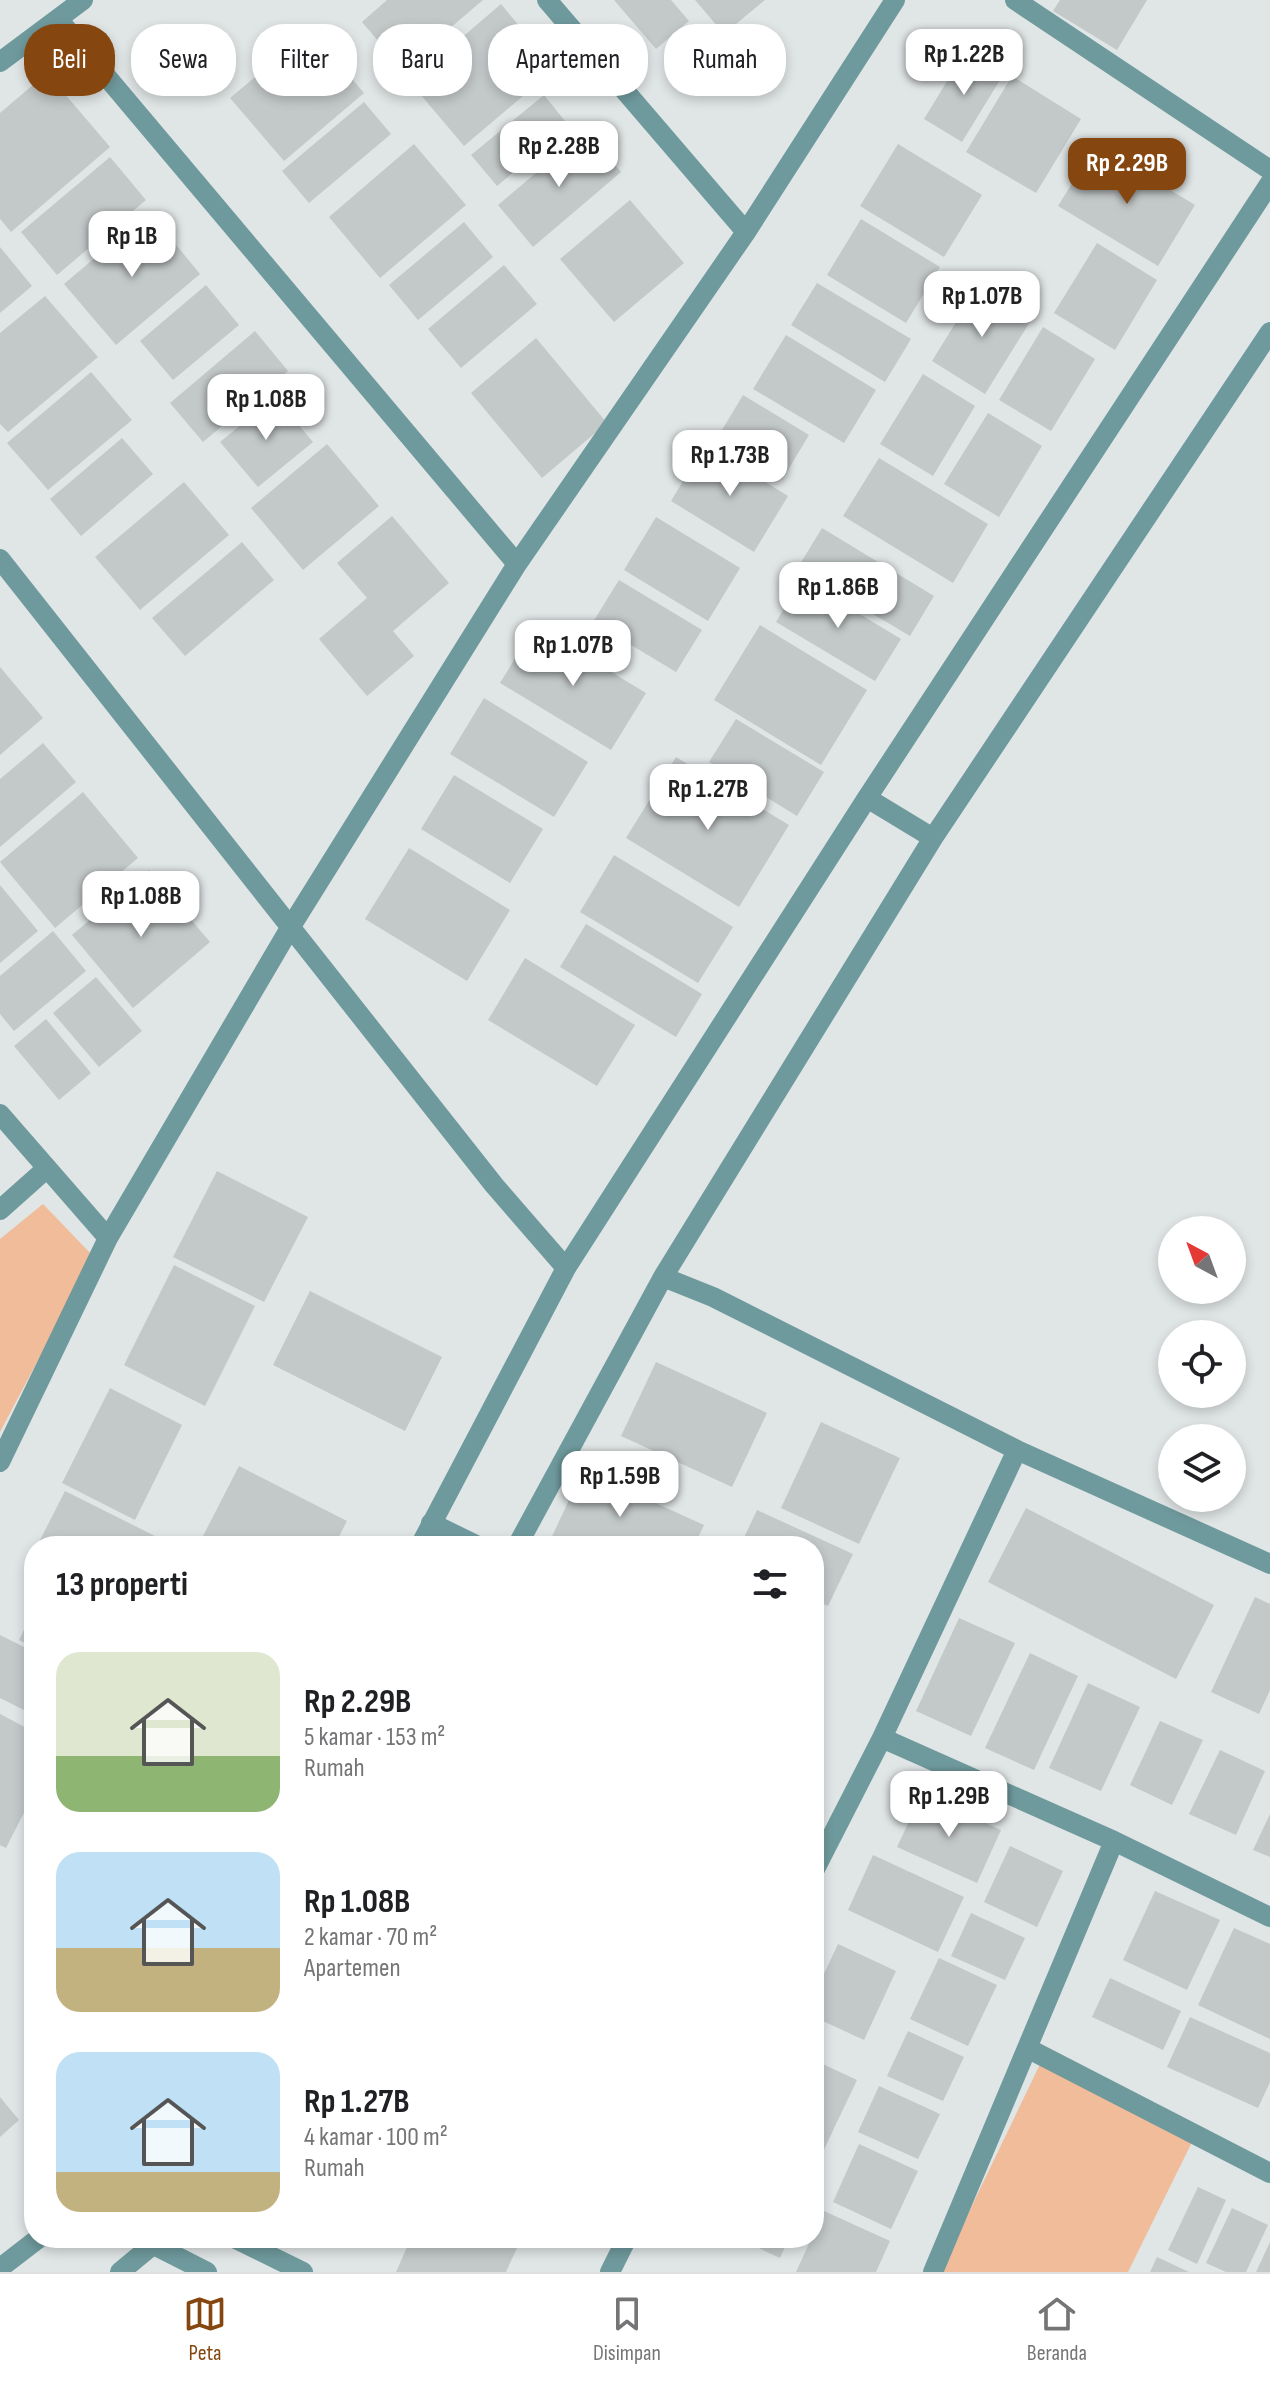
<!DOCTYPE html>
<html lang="id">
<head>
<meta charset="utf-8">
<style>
  body { margin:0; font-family:"Sofia Sans Condensed",sans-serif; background:#f6f6f6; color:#202124; height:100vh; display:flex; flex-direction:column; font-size:30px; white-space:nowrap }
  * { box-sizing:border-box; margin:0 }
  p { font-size:26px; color:#757577 }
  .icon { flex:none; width:44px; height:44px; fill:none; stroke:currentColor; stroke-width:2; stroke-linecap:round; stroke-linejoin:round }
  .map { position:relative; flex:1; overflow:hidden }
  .details { position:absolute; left:24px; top:1536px; width:800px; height:712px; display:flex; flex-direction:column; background:#fff; border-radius:32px; box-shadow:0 4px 12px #0003 }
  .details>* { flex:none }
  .banner { position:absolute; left:24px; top:24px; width:800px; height:72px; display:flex; gap:16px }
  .needle { width:52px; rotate:319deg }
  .buttons { position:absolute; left:1158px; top:1216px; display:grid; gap:16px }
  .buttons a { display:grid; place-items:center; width:88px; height:88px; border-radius:50%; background:#fff; box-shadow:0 4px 12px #0003; font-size:40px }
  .price { position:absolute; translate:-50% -68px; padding:0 18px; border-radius:16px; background:#fff; color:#222; font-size:26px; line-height:52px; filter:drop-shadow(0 2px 4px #0008) }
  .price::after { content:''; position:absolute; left:50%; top:48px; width:24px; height:18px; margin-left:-12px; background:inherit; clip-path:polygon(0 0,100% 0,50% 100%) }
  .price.active { background:#86460f; color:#fff }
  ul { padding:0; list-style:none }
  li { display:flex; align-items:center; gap:24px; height:200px; padding:0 32px }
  li span { display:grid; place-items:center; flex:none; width:224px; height:160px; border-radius:24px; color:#555 }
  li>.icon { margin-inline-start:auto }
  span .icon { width:96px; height:96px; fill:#fffc; stroke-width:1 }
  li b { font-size:34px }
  h2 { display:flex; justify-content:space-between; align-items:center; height:96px; padding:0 32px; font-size:34px }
  .chip { padding:0 28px; border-radius:32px; background:#fff; box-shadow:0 4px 12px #0003; font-size:28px; line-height:72px }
  .chip.active { background:#86460f; color:#fff }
  .menu { display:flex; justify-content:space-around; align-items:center; height:112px; border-top:2px solid #e0e0e0; background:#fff; font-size:22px; color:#757577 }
  .menu a { display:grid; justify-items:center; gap:4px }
  .menu .active { color:#86460f }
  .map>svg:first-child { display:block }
</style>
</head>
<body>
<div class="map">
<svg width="1270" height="2272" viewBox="0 0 1270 2272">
  <rect width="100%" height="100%" fill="#e0e5e5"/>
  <!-- green -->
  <path fill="#f1bc9a" d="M 43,1204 L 93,1256 L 0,1432 L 0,1239 Z
    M 1042,2060 L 1194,2138 L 1128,2272 L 940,2272 Z"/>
  <!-- building -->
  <path fill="#c3c8c8" d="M 387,0 L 483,0 L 402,69 L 362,22 Z
    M 614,0 L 671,0 L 689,21 L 656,49 Z
    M 695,0 L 765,0 L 724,34 Z
    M 1060,0 L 1147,0 L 1117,50 L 1053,11 Z
    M 501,4 L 555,69 L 464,146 L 410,82 Z
    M 311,30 L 364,93 L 284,161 L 230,98 Z
    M 965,52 L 1003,75 L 962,142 L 924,119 Z
    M 47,73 L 110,147 L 11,232 L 0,219 L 0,113 Z
    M 1012,76 L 1081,119 L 1036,193 L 966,152 Z
    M 544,95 L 569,126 L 497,186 L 471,155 Z
    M 364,102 L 391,134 L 309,203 L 282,171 Z
    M 586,131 L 621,172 L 533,247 L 498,205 Z
    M 414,144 L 466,205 L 380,278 L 329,217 Z
    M 898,144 L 982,195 L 944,257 L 860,206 Z
    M 1096,145 L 1195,205 L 1158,266 L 1058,206 Z
    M 110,157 L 146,200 L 57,275 L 21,232 Z
    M 630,200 L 684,263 L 614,322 L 560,259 Z
    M 149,212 L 200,274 L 116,345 L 64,284 Z
    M 861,219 L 940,267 L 906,323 L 827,275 Z
    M 464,222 L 493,257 L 418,320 L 389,285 Z
    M 1097,243 L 1157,280 L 1115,350 L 1054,313 Z
    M 0,247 L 32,286 L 0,313 Z
    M 504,265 L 537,304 L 461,368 L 428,329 Z
    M 817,283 L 911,339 L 885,382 L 791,325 Z
    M 206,285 L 239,325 L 173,380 L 140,341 Z
    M 979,285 L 1033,317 L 985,394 L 932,361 Z
    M 45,296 L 98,357 L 8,432 L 0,424 L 0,333 Z
    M 1043,327 L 1095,359 L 1051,431 L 999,400 Z
    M 255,331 L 288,371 L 203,442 L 170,403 Z
    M 786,335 L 876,390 L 844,443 L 753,389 Z
    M 536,338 L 607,423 L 542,478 L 471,393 Z
    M 91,372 L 132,420 L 48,490 L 7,443 Z
    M 923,374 L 975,406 L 933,476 L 880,444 Z
    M 743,395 L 809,435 L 782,480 L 716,440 Z
    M 275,397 L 313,442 L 258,487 L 220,442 Z
    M 988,413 L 1042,446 L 999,517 L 944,484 Z
    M 122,438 L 153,474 L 81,536 L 50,499 Z
    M 327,444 L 379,506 L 303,570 L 251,508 Z
    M 705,445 L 788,496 L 754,552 L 671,501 Z
    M 879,458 L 988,524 L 953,583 L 843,516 Z
    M 184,482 L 229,535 L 140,610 L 95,557 Z
    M 392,516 L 449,583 L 393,631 L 414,656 L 367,696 L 319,639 L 367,598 L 337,563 Z
    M 656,517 L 740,568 L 708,621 L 624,570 Z
    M 822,528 L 934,596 L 910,636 L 797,569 Z
    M 242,542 L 274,580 L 185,656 L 152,618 Z
    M 802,579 L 901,639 L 875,681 L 776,622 Z
    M 619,580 L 702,630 L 676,672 L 593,622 Z
    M 760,625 L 867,690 L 821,765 L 714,700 Z
    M 535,626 L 646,693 L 611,750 L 500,683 Z
    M 0,667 L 43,718 L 0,755 Z
    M 484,698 L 588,762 L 554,817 L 450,754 Z
    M 736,719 L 824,772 L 797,816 L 709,762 Z
    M 43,743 L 76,782 L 0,847 L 0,779 Z
    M 676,757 L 789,825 L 739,907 L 626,838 Z
    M 454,775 L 543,829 L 510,883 L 421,829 Z
    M 83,792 L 138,858 L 55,928 L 0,862 Z
    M 409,848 L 510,910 L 467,981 L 365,919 Z
    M 614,855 L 733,927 L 698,983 L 580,912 Z
    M 149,870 L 210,942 L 133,1008 L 72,935 Z
    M 0,885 L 38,931 L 0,963 Z
    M 586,924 L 702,994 L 676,1037 L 560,967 Z
    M 53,931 L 86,971 L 14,1031 L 0,1014 L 0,976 Z
    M 525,958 L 635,1025 L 597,1086 L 488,1020 Z
    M 96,977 L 142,1031 L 99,1067 L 53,1013 Z
    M 46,1019 L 91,1073 L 59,1100 L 14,1046 Z
    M 217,1171 L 308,1217 L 264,1302 L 173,1257 Z
    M 174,1265 L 255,1306 L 205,1406 L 124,1365 Z
    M 310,1291 L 442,1357 L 405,1431 L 273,1365 Z
    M 656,1362 L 767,1413 L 732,1487 L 621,1436 Z
    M 110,1388 L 182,1425 L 135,1520 L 62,1483 Z
    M 821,1422 L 900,1458 L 859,1544 L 781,1508 Z
    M 239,1466 L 347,1521 L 334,1546 L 218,1546 L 202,1538 Z
    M 583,1470 L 704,1525 L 694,1546 L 555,1546 L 549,1543 Z
    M 65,1491 L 169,1543 L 167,1546 L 37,1546 Z
    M 1026,1508 L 1214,1605 L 1176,1679 L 988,1582 Z
    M 757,1510 L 853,1554 L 828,1606 L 814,1600 L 814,1546 L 740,1546 Z
    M 34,1553 L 34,1576 L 25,1571 Z
    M 1255,1597 L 1270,1604 L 1270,1690 L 1259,1714 L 1211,1692 Z
    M 34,1609 L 34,1648 L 19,1640 Z
    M 959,1618 L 1015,1643 L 971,1736 L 916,1711 Z
    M 0,1635 L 34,1652 L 34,1715 L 0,1698 Z
    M 1030,1653 L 1078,1676 L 1034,1770 L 985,1748 Z
    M 1088,1683 L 1140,1707 L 1101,1791 L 1049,1768 Z
    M 0,1714 L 34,1732 L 34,1793 L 6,1848 L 0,1845 Z
    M 1160,1721 L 1203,1740 L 1172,1805 L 1130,1785 Z
    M 1220,1750 L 1265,1771 L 1236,1835 L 1189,1814 Z
    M 922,1794 L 1001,1830 L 977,1883 L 897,1847 Z
    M 1270,1814 L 1270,1857 L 1253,1850 Z
    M 1010,1846 L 1063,1871 L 1037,1927 L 984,1902 Z
    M 873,1855 L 964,1897 L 938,1952 L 848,1910 Z
    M 1155,1891 L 1220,1920 L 1187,1990 L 1123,1960 Z
    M 971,1913 L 1025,1938 L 1005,1980 L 951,1956 Z
    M 1234,1928 L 1270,1944 L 1270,2039 L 1198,2005 Z
    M 838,1944 L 896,1971 L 864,2040 L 814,2017 L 814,1995 Z
    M 939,1958 L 997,1985 L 968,2046 L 910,2019 Z
    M 1110,1978 L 1181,2011 L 1163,2050 L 1092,2017 Z
    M 1190,2017 L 1270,2053 L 1270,2082 L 1258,2108 L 1167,2067 Z
    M 908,2031 L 964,2057 L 943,2101 L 887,2076 Z
    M 814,2060 L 857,2080 L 818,2162 L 814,2161 Z
    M 879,2086 L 940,2114 L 918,2159 L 858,2132 Z
    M 0,2097 L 19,2120 L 0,2137 Z
    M 859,2144 L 918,2171 L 891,2229 L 833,2202 Z
    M 1198,2187 L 1226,2200 L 1197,2264 L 1168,2250 Z
    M 1232,2208 L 1268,2225 L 1246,2272 L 1226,2272 L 1206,2263 Z
    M 824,2211 L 890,2241 L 876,2272 L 796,2272 Z
    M 411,2238 L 518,2238 L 521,2239 L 506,2272 L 396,2272 Z
    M 737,2238 L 789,2238 L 780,2258 Z
    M 1270,2242 L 1270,2272 L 1256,2272 Z
    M 1157,2257 L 1189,2272 L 1150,2272 Z"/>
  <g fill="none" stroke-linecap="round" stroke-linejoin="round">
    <!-- minor -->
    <path stroke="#6f9a9d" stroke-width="20" d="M 547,0 L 746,232
      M 1015,0 L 1270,170
      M 58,19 L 517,564
      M 0,62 L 83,0
      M 0,559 L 494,1185 L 566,1268
      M 867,798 L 933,838
      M 0,1114 L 108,1238
      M 0,1210 L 46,1169
      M 663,1277 L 713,1297 L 1017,1450 L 1270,1564
      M 0,1462 L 108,1238 L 290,928 L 517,564 L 746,232 L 895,0
      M 431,1523 L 478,1546
      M 420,1546 L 566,1268 L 867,798 L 1270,183
      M 517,1546 L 663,1277 L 933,838 L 1270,332
      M 882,1738 L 1114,1841 L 1270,1917
      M 814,1871 L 882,1738 L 1017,1450
      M 1027,2048 L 1270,2173
      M 234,2238 L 303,2272
      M 154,2245 L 207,2272
      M 0,2268 L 39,2238
      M 120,2272 L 161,2238
      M 610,2272 L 627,2238
      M 933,2272 L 1114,1841"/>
  </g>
</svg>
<div class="buttons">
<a><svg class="needle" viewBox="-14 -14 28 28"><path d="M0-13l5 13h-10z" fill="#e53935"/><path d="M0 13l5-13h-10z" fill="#757577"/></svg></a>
<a><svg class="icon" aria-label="locate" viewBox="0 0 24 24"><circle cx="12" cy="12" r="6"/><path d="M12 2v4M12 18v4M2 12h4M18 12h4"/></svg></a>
<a><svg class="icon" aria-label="layers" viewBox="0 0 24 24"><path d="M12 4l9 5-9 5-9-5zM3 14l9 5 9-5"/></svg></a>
</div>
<b class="price" style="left:964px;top:97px">Rp 1.22B</b>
<b class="price" style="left:559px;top:189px">Rp 2.28B</b>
<b class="price active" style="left:1127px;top:206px">Rp 2.29B</b>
<b class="price" style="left:132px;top:279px">Rp 1B</b>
<b class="price" style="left:982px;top:339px">Rp 1.07B</b>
<b class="price" style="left:266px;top:442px">Rp 1.08B</b>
<b class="price" style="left:730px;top:498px">Rp 1.73B</b>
<b class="price" style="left:838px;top:630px">Rp 1.86B</b>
<b class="price" style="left:573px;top:688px">Rp 1.07B</b>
<b class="price" style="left:708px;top:832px">Rp 1.27B</b>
<b class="price" style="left:141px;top:939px">Rp 1.08B</b>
<b class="price" style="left:620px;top:1519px">Rp 1.59B</b>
<b class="price" style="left:949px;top:1839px">Rp 1.29B</b>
<div class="banner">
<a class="chip active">Beli</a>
<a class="chip">Sewa</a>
<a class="chip">Filter</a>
<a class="chip">Baru</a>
<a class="chip">Apartemen</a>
<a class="chip">Rumah</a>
</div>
<section class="details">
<h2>13 properti<svg class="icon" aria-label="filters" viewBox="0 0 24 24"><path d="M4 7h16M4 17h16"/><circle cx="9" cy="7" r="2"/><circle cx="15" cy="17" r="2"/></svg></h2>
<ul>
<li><span style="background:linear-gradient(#dfe7d0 65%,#8fb573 0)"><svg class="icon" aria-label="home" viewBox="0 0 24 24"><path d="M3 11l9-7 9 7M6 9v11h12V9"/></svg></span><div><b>Rp 2.29B</b><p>5 kamar · 153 m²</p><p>Rumah</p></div></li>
<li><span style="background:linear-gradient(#bfe0f5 60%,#c2b280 0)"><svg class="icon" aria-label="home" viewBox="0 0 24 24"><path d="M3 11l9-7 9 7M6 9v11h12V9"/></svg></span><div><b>Rp 1.08B</b><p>2 kamar · 70 m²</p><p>Apartemen</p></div></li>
<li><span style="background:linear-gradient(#bfe0f5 75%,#c2b280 0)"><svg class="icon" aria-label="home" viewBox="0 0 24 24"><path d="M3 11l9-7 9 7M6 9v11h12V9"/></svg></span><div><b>Rp 1.27B</b><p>4 kamar · 100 m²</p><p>Rumah</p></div></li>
</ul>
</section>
</div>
<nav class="menu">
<a class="active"><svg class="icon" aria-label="map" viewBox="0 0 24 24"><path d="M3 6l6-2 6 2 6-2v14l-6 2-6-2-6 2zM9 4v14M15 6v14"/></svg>Peta</a>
<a><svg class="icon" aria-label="saved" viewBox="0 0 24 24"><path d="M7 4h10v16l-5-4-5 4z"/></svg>Disimpan</a>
<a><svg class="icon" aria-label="home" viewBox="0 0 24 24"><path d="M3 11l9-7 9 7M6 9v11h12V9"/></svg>Beranda</a>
</nav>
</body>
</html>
